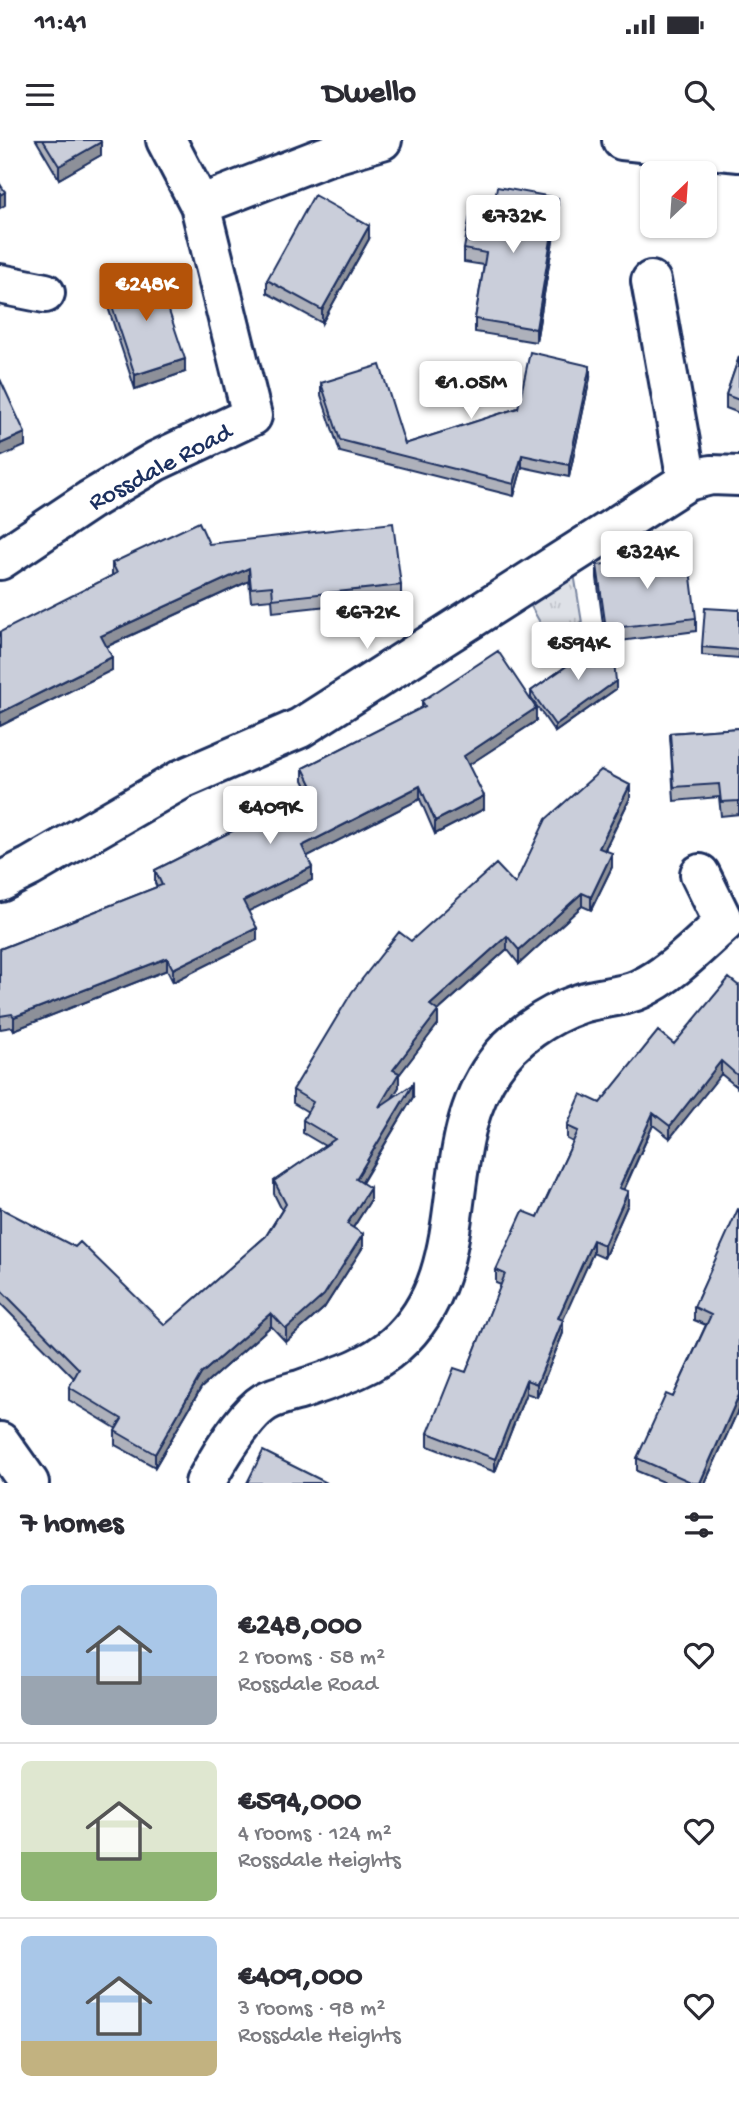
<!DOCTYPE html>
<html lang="en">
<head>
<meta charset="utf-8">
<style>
  body { margin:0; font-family:"Gochi Hand",sans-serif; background:#f7f7f7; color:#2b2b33; height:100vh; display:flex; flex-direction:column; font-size:26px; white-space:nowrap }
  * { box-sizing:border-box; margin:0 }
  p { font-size:23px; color:#7c7c81 }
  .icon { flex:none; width:38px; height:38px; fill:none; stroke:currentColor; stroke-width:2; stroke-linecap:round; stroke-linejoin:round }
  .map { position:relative; height:1343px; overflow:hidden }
  .side { display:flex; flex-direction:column; background:#fff; flex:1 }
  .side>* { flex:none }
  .needle { width:46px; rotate:25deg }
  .tools { position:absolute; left:640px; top:21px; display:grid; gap:14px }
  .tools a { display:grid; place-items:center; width:77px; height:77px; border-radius:10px; background:#fff; box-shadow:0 2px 5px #0004; font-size:35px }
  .price { position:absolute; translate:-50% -60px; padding:0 16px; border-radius:7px; background:#fff; color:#222; font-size:23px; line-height:46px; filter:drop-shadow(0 2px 4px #0008) }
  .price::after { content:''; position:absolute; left:50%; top:42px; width:21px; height:16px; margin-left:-10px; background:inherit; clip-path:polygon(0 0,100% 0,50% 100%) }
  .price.current { background:#b45309; color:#fff }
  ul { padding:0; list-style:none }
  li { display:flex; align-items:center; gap:21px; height:175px; padding:0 21px }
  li+li { border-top:2px solid #e1e1e2 }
  li span { display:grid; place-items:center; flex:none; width:196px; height:140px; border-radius:10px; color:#555 }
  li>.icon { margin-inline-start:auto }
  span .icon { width:84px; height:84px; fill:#fffc; stroke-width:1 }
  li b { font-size:30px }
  h2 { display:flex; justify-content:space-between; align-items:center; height:84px; padding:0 21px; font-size:30px }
  .status { display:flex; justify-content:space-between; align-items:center; height:49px; padding:0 35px; background:#fff; direction:ltr }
  .status svg { height:19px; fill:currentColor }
  header { display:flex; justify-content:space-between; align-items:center; height:91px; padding:0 21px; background:#fff; font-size:32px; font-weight:700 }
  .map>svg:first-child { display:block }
</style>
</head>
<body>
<div class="status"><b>11:41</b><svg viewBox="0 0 49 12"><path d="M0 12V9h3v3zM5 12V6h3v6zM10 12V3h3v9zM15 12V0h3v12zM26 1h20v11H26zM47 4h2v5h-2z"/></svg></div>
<header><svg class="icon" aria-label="menu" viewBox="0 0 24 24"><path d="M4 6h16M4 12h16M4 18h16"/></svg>Dwello<svg class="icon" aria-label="search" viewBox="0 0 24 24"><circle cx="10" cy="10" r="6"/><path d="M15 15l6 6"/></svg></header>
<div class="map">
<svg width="739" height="1343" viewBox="0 0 739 1343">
  <defs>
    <pattern id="grass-tufts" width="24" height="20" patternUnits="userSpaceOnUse" patternTransform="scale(1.75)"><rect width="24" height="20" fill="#dee1e7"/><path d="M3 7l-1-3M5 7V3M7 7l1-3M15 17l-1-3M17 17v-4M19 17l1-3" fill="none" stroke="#bec1c9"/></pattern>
  </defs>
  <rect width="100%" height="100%" fill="#fff"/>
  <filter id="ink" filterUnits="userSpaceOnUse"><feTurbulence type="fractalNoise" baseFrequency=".0143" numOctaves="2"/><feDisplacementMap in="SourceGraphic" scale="14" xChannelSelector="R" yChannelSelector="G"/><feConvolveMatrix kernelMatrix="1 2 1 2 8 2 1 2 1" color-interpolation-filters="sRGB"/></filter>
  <g filter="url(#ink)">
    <!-- grass -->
    <path fill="url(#grass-tufts)" stroke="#7c88a2" stroke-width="2" d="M 573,427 L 589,526 L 569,535 L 527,459 Z"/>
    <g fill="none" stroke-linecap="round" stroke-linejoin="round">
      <defs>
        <path id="minor" d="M 622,0 L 739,12
          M 200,65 L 324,17 L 382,0
          M 651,141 L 687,341
          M 0,144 L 45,153
          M 0,420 L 90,360 L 156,321 L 252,276 L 200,65 L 166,0
          M 0,742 L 30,727 L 182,639 L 300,588 L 687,341 L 711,335 L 739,336
          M 0,1302 L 29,1343
          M 205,1343 C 217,1321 244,1275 265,1262 C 275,1256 289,1253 300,1250 C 333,1238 368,1229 395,1205 C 479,1131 433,1011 494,926 C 513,898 547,875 579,864 C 598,857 622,858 640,849 C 672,834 698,806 724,783 L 700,734"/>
      </defs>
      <!-- minor casing -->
      <use href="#minor" stroke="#1b2f5e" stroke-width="44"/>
      <!-- minor -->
      <use href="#minor" stroke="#fff" stroke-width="38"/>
    </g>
    <!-- wall -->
    <path fill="#aeb1bb" stroke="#1b2f5e" stroke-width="2" d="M 36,0 L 100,0 L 101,15 L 59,39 Z
      M 558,71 L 536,202 L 475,192 L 475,179 L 484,125 L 464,122 L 464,109 L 493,72 Z
      M 369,99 L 322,183 L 267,153 L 267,140 Z
      M 106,148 L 185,232 L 135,249 L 106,161 Z
      M 739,217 L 739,273 L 726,268 L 726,255 Z
      M 590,238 L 569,337 L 522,327 L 514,356 L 340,312 L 321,255 L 321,243 L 405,304 L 518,268 Z
      M 209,404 L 401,445 L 401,458 L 273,472 L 272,459 L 251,461 L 249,441 L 106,507 L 112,530 L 0,586 L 112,435 L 112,423 Z
      M 597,425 L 696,478 L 696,491 L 612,502 L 616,549 L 555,592 L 531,558 L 531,551 L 605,499 L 597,438 Z
      M 739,470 L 739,518 L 702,515 L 702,507 Z
      M 422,561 L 536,581 L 468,625 L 484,669 L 435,694 L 420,659 L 307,716 L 312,740 L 248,771 L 257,800 L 173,842 L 167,830 L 14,890 L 12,887 L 0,889 L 0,809 L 157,747 L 155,743 L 155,730 L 309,652 L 303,640 L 303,628 L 422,568 Z
      M 739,588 L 739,674 L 721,676 L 719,657 L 674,661 L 670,593 Z
      M 630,658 L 605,710 L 612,727 L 591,770 L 582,766 L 519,824 L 507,809 L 438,871 L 438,884 L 399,935 L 399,947 L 392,958 L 413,957 L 362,1043 L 370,1061 L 353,1088 L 363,1107 L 324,1168 L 286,1202 L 271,1186 L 201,1248 L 155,1327 L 115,1305 L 115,1291 L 117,1289 L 69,1260 L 69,1247 L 74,1238 L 0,1163 L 0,1068 L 165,1185 L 266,1096 L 282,1070 L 274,1054 L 274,1041 L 325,1006 L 303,993 L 303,980 L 308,972 L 293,963 L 293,950 L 411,801 L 515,744 Z
      M 739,846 L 739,945 L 737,947 L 721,934 L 670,998 L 653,985 L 624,1050 L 628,1064 L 604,1118 L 593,1113 L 562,1180 L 563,1193 L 537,1257 L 526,1253 L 495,1332 L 428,1306 L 428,1293 L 466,1232 L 501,1145 L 496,1143 L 496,1130 L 538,1077 L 573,1002 L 567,999 L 567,986 L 600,963 L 674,904 Z
      M 739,1070 L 739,1268 L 705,1343 L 665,1343 L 637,1331 L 637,1318 L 673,1257 L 706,1185 L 694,1180 L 694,1167 Z"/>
    <!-- shaded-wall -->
    <path fill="#8d9099" stroke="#1b2f5e" stroke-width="2" d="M 101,2 L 101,15 L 59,39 L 59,26 Z
      M 5,52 L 5,65 L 0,68 L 0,55 Z
      M 558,58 L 558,71 L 536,202 L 536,189 Z
      M 369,86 L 369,99 L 322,183 L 322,170 Z
      M 185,219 L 185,232 L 135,249 L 135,235 Z
      M 590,226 L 590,238 L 569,337 L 569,325 Z
      M 25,293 L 25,306 L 0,317 L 0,304 Z
      M 522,315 L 522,327 L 514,356 L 514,344 Z
      M 249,428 L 249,441 L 101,509 L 101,496 Z
      M 112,517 L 112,530 L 0,586 L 0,573 Z
      M 616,541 L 616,549 L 555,592 L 555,585 Z
      M 536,568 L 536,581 L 464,628 L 464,616 Z
      M 630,645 L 630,658 L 599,721 L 599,708 Z
      M 420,646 L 420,659 L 302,719 L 302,706 Z
      M 484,656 L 484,669 L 435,694 L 435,681 Z
      M 612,713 L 612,727 L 591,770 L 591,757 Z
      M 312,727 L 312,740 L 243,774 L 243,761 Z
      M 582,753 L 582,766 L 519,824 L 519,810 Z
      M 257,788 L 257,800 L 173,842 L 173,829 Z
      M 507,796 L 507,809 L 430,878 L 430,865 Z
      M 167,818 L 167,830 L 14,890 L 14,877 Z
      M 438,871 L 438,884 L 399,935 L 399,947 L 379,980 L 379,967 L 393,930 Z
      M 721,921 L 721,934 L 670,998 L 670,986 Z
      M 739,933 L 739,945 L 737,947 L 737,935 Z
      M 413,944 L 413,957 L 356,1052 L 356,1039 Z
      M 653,973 L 653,985 L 619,1060 L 619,1048 Z
      M 370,1048 L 370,1061 L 347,1097 L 347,1084 Z
      M 628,1051 L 628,1064 L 604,1118 L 604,1105 Z
      M 363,1094 L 363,1107 L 324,1168 L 286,1202 L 286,1189 Z
      M 593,1100 L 593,1113 L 558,1191 L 558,1178 Z
      M 271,1173 L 271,1186 L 201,1248 L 155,1327 L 155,1314 L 201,1234 Z
      M 563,1180 L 563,1193 L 537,1257 L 537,1244 Z
      M 526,1240 L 526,1253 L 495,1332 L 495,1319 Z
      M 739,1255 L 739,1268 L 705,1343 L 700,1343 Z"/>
    <!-- building -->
    <path fill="#caceda" stroke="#1b2f5e" stroke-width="2" d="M 43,0 L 100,0 L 101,2 L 59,26 Z
      M 0,44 L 5,52 L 0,55 Z
      M 497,47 L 558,58 L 536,189 L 475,179 L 486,113 L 464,109 L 471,69 L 493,72 Z
      M 314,55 L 369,86 L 322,170 L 267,140 Z
      M 156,132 L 185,219 L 135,235 L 106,148 Z
      M 530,212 L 590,226 L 569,325 L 522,315 L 514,344 L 340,300 L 321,243 L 380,225 L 405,304 L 518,268 Z
      M 739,217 L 739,260 L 726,255 Z
      M 0,239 L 25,293 L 0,304 Z
      M 199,382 L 209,404 L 393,383 L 401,445 L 273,459 L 272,446 L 251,448 L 249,428 L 101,496 L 112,517 L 0,573 L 0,492 L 117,433 L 112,423 Z
      M 688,413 L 696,478 L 606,489 L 597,425 Z
      M 705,468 L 739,470 L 739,510 L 702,507 Z
      M 611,495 L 616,541 L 555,585 L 531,551 Z
      M 498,511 L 536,568 L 464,616 L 484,656 L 435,681 L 420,646 L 302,706 L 312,727 L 243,761 L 257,788 L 173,829 L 167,818 L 14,877 L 12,874 L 0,876 L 0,809 L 162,745 L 155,730 L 314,650 L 303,628 L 425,566 L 422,561 Z
      M 739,588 L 739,661 L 721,662 L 719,644 L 674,647 L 670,593 Z
      M 601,630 L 630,645 L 599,708 L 612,713 L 591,757 L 582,753 L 519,810 L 507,796 L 430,865 L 438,871 L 393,930 L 399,933 L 379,967 L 413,944 L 356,1039 L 370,1048 L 347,1084 L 363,1094 L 324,1155 L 286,1189 L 271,1173 L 201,1234 L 155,1314 L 115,1291 L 122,1279 L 69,1247 L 79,1229 L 0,1149 L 0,1068 L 75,1107 L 80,1102 L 165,1185 L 266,1096 L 286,1064 L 274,1041 L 335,999 L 303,980 L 313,962 L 293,950 L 352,852 L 399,792 L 411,801 L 496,724 L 515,744 L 546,679 Z
      M 729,838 L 739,846 L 739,933 L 737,935 L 721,921 L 670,986 L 653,973 L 619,1048 L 628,1051 L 604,1105 L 593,1100 L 558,1178 L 563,1180 L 537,1244 L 526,1240 L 495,1319 L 428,1293 L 454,1228 L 466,1232 L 505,1134 L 496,1130 L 523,1071 L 538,1077 L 578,991 L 567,986 L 581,954 L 600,963 L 658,891 L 674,904 Z
      M 738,1069 L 739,1070 L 739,1255 L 700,1343 L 693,1343 L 637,1318 L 666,1254 L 673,1257 L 711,1175 L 694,1167 Z
      M 263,1311 L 327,1343 L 247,1343 Z"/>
  </g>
  <g text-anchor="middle" stroke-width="5" stroke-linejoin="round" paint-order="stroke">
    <!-- street labels -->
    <g font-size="26" fill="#1b2f5e" stroke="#fff">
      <text transform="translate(159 325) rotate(-28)" y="9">Rossdale Road</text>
    </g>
  </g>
</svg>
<div class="tools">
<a><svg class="needle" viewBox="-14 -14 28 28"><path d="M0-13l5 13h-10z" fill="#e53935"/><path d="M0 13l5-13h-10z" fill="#7c7c81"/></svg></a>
</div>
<b class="price" style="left:513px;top:115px">€732K</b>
<b class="price current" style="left:146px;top:183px">€248K</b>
<b class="price" style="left:471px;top:281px">€1.05M</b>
<b class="price" style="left:647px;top:451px">€324K</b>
<b class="price" style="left:367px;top:511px">€672K</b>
<b class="price" style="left:578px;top:542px">€594K</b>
<b class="price" style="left:270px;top:706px">€409K</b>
</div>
<section class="side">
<h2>7 homes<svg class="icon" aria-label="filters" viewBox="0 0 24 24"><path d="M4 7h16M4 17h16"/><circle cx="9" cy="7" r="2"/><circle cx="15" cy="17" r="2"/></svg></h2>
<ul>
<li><span style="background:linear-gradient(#a9c7e8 65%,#9aa5b1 0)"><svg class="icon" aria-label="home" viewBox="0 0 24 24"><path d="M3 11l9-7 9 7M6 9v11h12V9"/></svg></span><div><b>€248,000</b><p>2 rooms · 58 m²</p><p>Rossdale Road</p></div><svg class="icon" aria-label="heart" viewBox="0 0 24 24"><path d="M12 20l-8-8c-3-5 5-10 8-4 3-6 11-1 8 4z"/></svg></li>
<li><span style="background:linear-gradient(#dfe7d0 65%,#8fb573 0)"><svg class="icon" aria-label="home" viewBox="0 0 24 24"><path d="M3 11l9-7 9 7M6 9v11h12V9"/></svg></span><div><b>€594,000</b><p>4 rooms · 124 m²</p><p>Rossdale Heights</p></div><svg class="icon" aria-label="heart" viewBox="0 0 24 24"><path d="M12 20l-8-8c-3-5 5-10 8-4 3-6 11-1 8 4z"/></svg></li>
<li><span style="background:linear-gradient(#a9c7e8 75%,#c2b280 0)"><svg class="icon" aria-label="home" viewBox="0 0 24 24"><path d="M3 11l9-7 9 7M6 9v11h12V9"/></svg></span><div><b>€409,000</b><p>3 rooms · 98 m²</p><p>Rossdale Heights</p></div><svg class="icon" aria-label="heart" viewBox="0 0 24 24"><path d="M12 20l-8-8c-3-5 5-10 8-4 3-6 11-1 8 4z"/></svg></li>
</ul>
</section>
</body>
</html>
